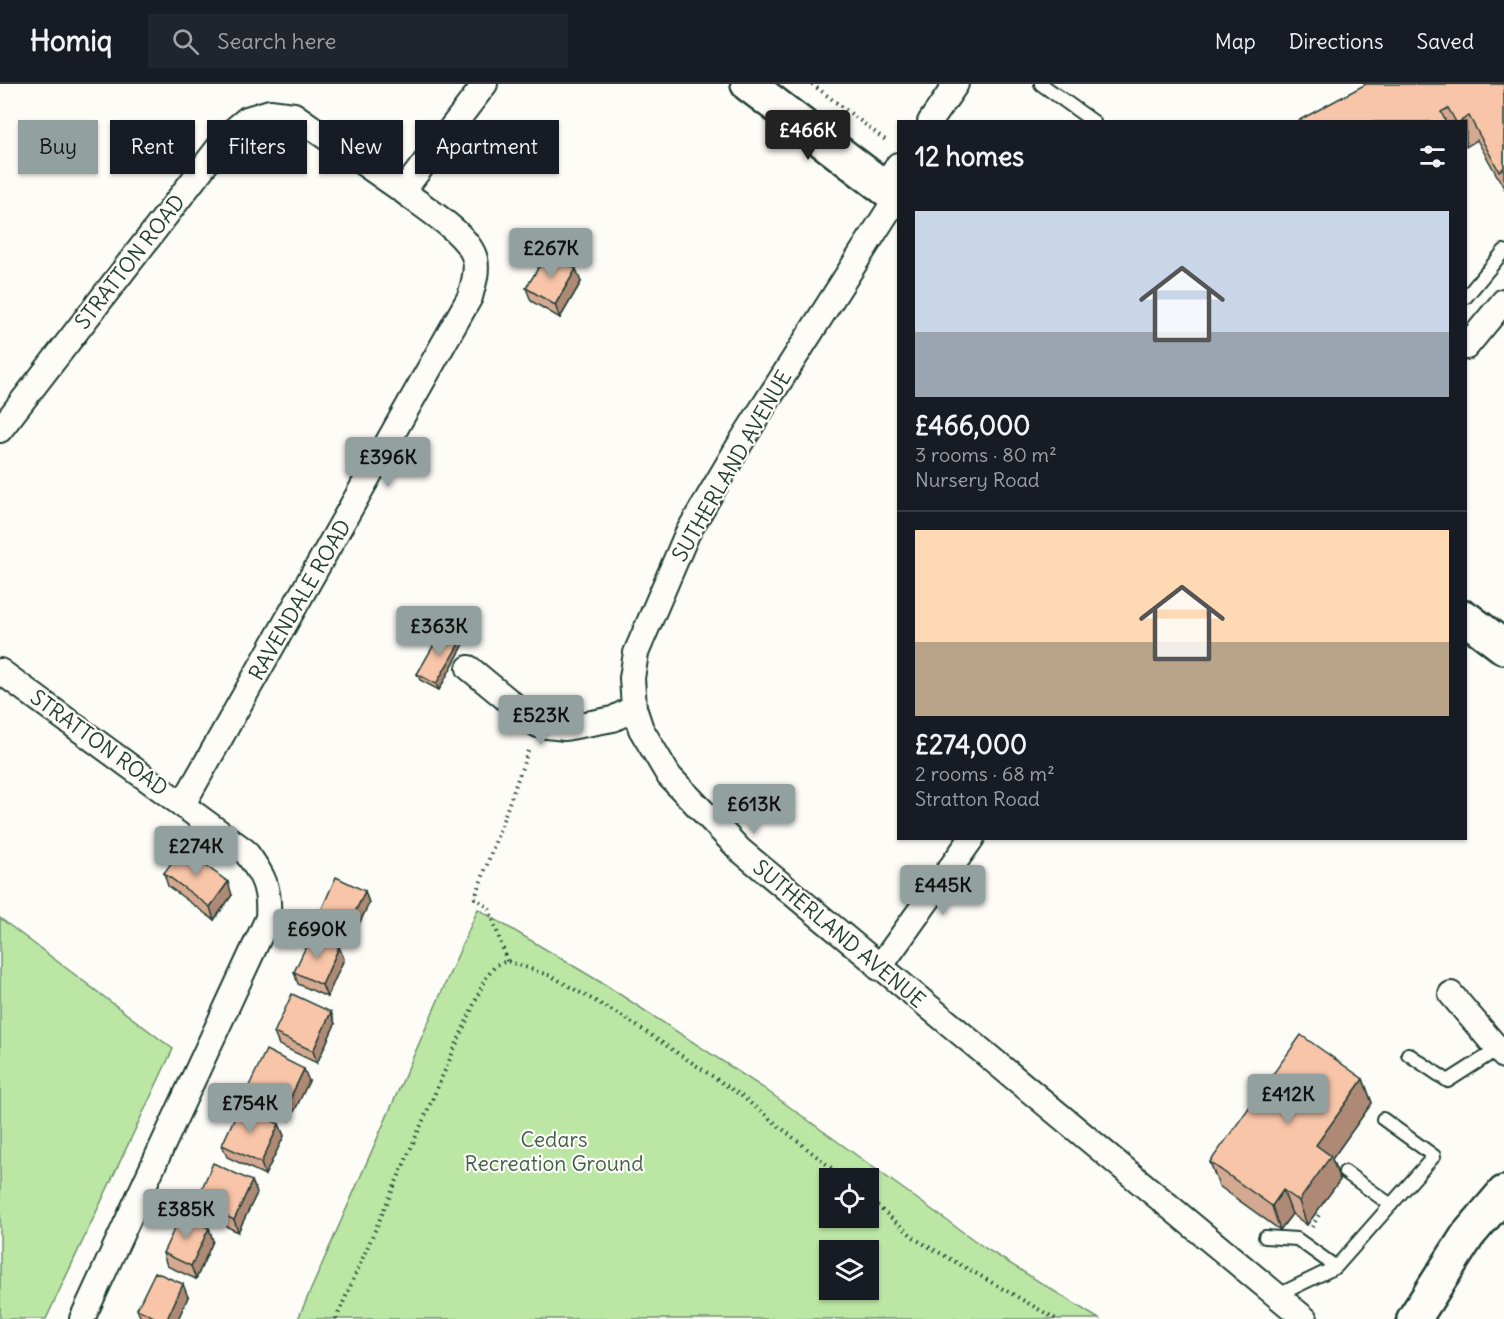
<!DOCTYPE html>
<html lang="en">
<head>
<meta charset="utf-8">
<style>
  body { margin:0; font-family:Delius,sans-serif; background:#20242c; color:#f1f3f6; height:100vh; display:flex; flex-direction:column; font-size:22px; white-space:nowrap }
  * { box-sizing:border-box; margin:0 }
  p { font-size:20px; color:#9ea1a6 }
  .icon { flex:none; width:33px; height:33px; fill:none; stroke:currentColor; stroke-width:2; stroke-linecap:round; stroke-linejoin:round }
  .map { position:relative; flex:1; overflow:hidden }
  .panel { position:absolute; left:897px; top:36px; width:570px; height:720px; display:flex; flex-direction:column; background:#171b24; border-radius:0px; box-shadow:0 2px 4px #0004 }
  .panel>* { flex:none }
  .hud { position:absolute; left:18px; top:36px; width:570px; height:54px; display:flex; gap:12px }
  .fabs { position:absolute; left:819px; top:1084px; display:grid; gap:12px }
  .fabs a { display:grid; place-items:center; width:60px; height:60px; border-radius:0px; background:#171b24; box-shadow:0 2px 4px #0004; font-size:30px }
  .price { position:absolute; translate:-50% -51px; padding:0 14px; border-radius:6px; background:#92a19f; color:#111; font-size:20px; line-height:39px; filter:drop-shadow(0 2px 3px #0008) }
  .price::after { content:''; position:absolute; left:50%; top:36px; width:18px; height:14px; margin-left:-9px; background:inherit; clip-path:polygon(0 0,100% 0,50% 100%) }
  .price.current { background:#222; color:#fff }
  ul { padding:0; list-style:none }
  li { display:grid; align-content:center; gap:12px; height:318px; padding:0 18px }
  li+li { border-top:2px solid #363941 }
  li span { display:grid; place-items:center; height:186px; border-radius:0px; color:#555 }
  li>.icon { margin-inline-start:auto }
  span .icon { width:108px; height:108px; fill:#fffc; stroke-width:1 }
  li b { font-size:26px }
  h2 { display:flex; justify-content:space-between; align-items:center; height:72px; padding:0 18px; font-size:26px }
  .chip { padding:0 21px; border-radius:0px; background:#171b24; box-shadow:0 2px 4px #0004; font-size:21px; line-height:54px }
  .chip.current { background:#92a19f; color:#111 }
  header { display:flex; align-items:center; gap:36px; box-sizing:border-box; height:84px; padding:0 30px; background:#171b24; border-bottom:2px solid #363941 }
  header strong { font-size:28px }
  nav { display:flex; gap:33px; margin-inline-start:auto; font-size:21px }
  .search { width:420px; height:54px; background:#20242c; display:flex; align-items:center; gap:15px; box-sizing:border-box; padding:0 21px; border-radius:0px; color:#9ea1a6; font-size:22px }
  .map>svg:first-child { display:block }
</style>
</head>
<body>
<header>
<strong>Homiq</strong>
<div class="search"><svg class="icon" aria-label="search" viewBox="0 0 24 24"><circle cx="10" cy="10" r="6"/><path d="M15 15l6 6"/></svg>Search here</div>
<nav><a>Map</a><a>Directions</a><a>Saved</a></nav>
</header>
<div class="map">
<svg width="1504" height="1235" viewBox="0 0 1504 1235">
  <rect width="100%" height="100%" fill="#fdfcf7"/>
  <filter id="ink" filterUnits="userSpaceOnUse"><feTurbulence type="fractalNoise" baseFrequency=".0167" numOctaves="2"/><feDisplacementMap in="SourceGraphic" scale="12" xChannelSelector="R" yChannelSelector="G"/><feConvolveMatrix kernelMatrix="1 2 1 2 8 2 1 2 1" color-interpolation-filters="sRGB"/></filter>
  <g filter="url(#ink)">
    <!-- green -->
    <path fill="#bbe6a4" stroke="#6d926c" stroke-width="1.5" fill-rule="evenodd" d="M 478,825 L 607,902 L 762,1003 L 985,1164 L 1099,1235 L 298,1235 ZM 830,1095 L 868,1095 L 868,1134 L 830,1134 ZM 830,1167 L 868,1167 L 868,1206 L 830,1206 Z
      M 0,834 L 173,965 L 46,1235 L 0,1235 Z"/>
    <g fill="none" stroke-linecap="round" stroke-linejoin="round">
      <defs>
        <path id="lane" d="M 1041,0 L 1094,38
          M 1466,213 L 1504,167
          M 1408,970 L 1448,997 L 1498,965
          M 1345,1088 L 1391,1121
          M 1265,1153 L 1297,1155 L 1336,1183
          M 1276,1212 L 1336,1183 L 1434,1072 L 1383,1035"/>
        <path id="street" d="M 930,38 L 956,0
          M 883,102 L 898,81
          M 897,113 L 741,358 L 687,450 L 636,569 L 632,594 L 634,624 L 641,645 L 669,692 L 740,766 L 1305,1235
          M 1466,263 L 1504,217
          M 0,346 L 229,50 L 247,35 L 270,28 L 294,31 L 403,107 L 485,0
          M 469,584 L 538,641 L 565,644 L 613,635 L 634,624
          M 0,587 L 245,767 C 263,791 270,803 268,834 L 82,1235
          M 183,720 L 470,213 C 473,201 478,188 475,175 C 469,150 423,123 403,107
          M 879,884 L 972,754
          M 1451,910 L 1504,972"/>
        <path id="secondary" d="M 748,0 L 898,114
          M 1466,534 L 1504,563
          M 1414,1235 L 1468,1151 L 1504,1109"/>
      </defs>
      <!-- lane casing -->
      <use href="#lane" stroke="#1f3d34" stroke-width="16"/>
      <!-- street casing -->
      <use href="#street" stroke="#1f3d34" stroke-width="28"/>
      <!-- secondary casing -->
      <use href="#secondary" stroke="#1f3d34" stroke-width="38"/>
      <!-- path -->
      <path stroke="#1f3d34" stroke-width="4" stroke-dasharray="1.5 4.5" stroke-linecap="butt" d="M 812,0 L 888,58
        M 507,877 L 489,824 L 475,814 L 529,664
        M 868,1114 L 917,1156 L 1056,1235
        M 1312,1143 L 1320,1129
        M 336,1235 L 485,895 L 496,881 L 507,877 L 551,892 L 625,934 L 739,1010 L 845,1095"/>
      <!-- lane -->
      <use href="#lane" stroke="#fdfcf7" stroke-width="12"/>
      <!-- street -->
      <use href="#street" stroke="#fdfcf7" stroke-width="24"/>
      <!-- secondary -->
      <use href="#secondary" stroke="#fdfcf7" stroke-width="33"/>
    </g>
    <!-- wall -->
    <path fill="#d5a991" stroke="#1f3d34" stroke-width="1.5" d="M 1504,0 L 1504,104 L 1477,56 L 1466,63 L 1466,38 L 1296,38 Z
      M 581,198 L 560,234 L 531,217 L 526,204 Z
      M 461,556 L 463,562 L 439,606 L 420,596 L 417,590 Z
      M 164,789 L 232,811 L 214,836 L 168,802 Z
      M 365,807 L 369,819 L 351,857 L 323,844 L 319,831 Z
      M 339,863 L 344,875 L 327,913 L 298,900 L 294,888 Z
      M 331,928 L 335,940 L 317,979 L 279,961 L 274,949 Z
      M 1363,995 L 1372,1019 L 1332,1075 L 1340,1096 L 1307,1141 L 1292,1130 L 1280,1146 L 1219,1102 L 1210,1078 Z
      M 309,997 L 290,1036 L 252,1018 L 247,1006 Z
      M 279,1040 L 284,1052 L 265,1091 L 227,1073 L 222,1061 Z
      M 252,1097 L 257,1109 L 238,1148 L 200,1130 L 196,1118 Z
      M 209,1144 L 213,1157 L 196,1195 L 167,1182 L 163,1169 Z
      M 188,1213 L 178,1235 L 141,1235 L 137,1225 Z"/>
    <!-- shaded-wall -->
    <path fill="#ae8a76" stroke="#1f3d34" stroke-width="1.5" d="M 576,185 L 581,198 L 560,234 L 555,221 Z
      M 461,556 L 463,562 L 439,606 L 436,600 Z
      M 228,798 L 232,811 L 214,836 L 210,823 Z
      M 365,807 L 369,819 L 351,857 L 347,845 Z
      M 339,863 L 344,875 L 327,913 L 322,901 Z
      M 331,928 L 335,940 L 317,979 L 313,967 Z
      M 304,985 L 309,997 L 290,1036 L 286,1023 Z
      M 1363,995 L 1372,1019 L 1332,1075 L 1340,1096 L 1307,1141 L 1299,1117 L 1316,1061 Z
      M 279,1040 L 284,1052 L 265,1091 L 261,1079 Z
      M 252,1097 L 257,1109 L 238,1148 L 234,1136 Z
      M 1283,1106 L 1292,1130 L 1280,1146 L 1272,1122 Z
      M 209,1144 L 213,1157 L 196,1195 L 191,1182 Z
      M 183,1200 L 188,1213 L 178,1235 L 167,1235 Z"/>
    <!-- building -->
    <path fill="#f8c5a9" stroke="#1f3d34" stroke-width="1.5" d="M 1366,0 L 1504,0 L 1504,84 L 1499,87 L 1469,32 L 1459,38 L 1456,38 L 1448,24 L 1441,28 L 1446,38 L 1296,38 Z
      M 548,168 L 576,185 L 555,221 L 526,204 Z
      M 443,545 L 461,556 L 436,600 L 417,590 Z
      M 182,764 L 228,798 L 210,823 L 164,789 Z
      M 336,793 L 365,807 L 347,845 L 319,831 Z
      M 312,850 L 339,863 L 322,901 L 294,888 Z
      M 292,910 L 331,928 L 313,967 L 274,949 Z
      M 1301,951 L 1363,995 L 1316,1061 L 1331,1072 L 1299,1117 L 1283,1106 L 1272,1122 L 1210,1078 Z
      M 266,966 L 304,985 L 286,1023 L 247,1006 Z
      M 240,1022 L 279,1040 L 261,1079 L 222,1061 Z
      M 213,1079 L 252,1097 L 234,1136 L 196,1118 Z
      M 181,1131 L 209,1144 L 191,1182 L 163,1169 Z
      M 155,1188 L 183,1200 L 167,1235 L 158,1235 L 137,1225 Z"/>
  </g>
  <g text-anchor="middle" stroke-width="4.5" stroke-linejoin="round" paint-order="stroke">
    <!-- street labels -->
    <g font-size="21" fill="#1f3d34" stroke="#fdfcf7">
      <text transform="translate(130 178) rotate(-52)" y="7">STRATTON ROAD</text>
      <text transform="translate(732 382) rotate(-60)" y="7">SUTHERLAND AVENUE</text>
      <text transform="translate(300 516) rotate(-60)" y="7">RAVENDALE ROAD</text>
      <text transform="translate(99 659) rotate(36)" y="7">STRATTON ROAD</text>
      <text transform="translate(839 850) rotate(40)" y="7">SUTHERLAND AVENUE</text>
    </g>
    <!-- park labels -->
    <g font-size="21" fill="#3e5f4a" stroke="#fdfcf7">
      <text x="554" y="1063">Cedars<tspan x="554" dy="24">Recreation Ground</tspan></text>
    </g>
  </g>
</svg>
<div class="fabs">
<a><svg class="icon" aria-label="locate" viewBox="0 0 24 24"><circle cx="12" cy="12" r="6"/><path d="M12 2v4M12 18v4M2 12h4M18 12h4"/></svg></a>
<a><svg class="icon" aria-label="layers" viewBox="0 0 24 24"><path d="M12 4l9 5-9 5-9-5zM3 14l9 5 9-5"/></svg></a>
</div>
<b class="price current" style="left:808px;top:77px">£466K</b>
<b class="price" style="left:551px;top:195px">£267K</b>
<b class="price" style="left:388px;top:404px">£396K</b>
<b class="price" style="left:439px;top:573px">£363K</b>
<b class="price" style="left:541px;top:662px">£523K</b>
<b class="price" style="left:754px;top:751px">£613K</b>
<b class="price" style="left:196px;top:793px">£274K</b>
<b class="price" style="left:943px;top:832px">£445K</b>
<b class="price" style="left:317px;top:876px">£690K</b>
<b class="price" style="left:1288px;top:1041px">£412K</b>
<b class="price" style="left:250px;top:1050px">£754K</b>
<b class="price" style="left:186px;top:1156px">£385K</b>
<div class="hud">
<a class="chip current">Buy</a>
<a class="chip">Rent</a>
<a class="chip">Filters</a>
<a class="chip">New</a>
<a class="chip">Apartment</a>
</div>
<section class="panel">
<h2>12 homes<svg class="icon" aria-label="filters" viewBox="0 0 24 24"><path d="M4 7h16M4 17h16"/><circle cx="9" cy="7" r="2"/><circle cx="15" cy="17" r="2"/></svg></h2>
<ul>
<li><span style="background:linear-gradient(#c9d6e8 65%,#9aa5b1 0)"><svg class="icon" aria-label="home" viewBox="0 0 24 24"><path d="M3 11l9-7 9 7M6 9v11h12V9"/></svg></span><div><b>£466,000</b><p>3 rooms · 80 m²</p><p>Nursery Road</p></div></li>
<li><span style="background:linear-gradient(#ffd9b3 60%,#b9a48a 0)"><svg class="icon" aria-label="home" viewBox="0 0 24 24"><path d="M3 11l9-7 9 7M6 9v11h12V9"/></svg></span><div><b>£274,000</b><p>2 rooms · 68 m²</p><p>Stratton Road</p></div></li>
</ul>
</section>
</div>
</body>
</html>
